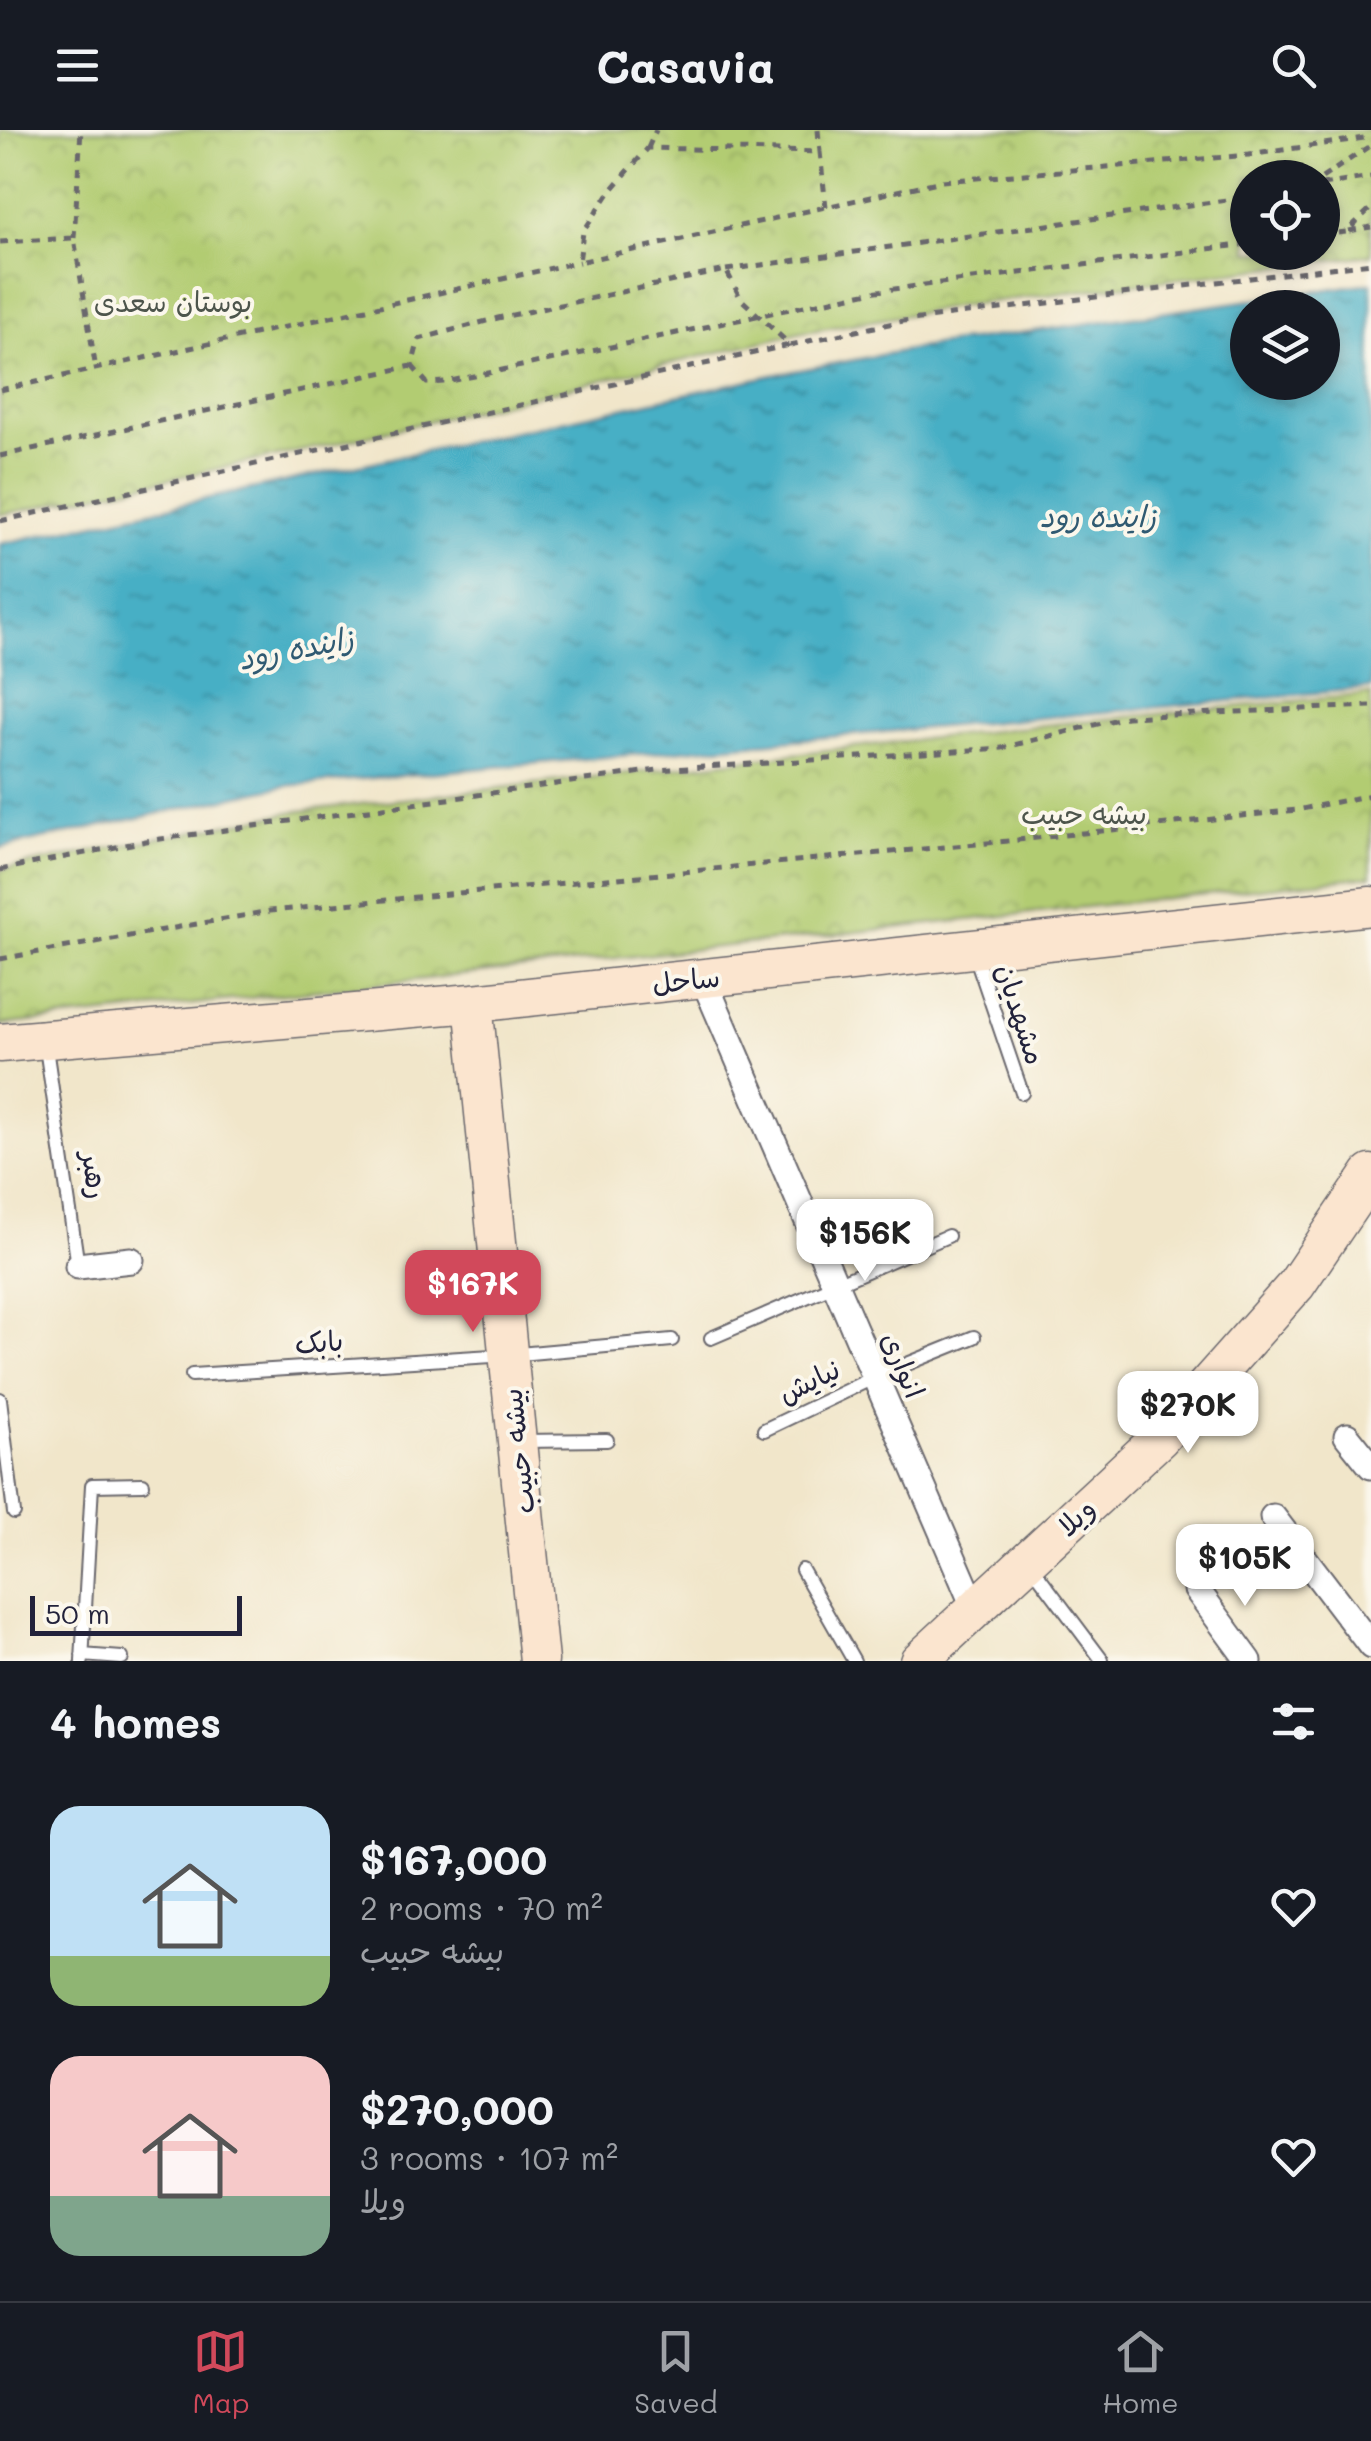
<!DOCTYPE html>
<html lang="en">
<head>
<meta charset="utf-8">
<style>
  body { margin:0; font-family:Mali,"Playpen Sans Arabic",sans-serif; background:#242831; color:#f1f3f6; height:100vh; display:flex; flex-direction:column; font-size:38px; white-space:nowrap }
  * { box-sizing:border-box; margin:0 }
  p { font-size:32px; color:#9ea1a6 }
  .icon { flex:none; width:55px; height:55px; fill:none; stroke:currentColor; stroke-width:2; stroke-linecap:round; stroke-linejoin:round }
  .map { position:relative; height:1531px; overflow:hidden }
  .details { display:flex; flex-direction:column; background:#171b24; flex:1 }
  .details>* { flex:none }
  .buttons { position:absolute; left:1230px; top:30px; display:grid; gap:20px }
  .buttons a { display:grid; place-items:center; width:110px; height:110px; border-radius:50%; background:#171b24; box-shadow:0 5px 15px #0003; font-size:50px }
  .scale { position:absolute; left:30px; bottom:25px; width:212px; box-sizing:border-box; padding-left:10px; border:5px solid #22223b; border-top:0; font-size:28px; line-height:35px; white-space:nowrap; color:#22223b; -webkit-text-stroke:8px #fbf7ec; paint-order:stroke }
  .price { position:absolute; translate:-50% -85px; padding:0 22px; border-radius:20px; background:#fff; color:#222; font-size:32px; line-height:65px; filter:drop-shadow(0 2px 5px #0008) }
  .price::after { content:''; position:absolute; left:50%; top:60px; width:30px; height:22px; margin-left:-15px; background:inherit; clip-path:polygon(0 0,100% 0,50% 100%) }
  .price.active { background:#d1495b; color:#fff }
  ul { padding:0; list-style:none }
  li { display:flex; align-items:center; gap:30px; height:250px; padding:0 50px }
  li span { display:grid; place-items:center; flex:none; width:280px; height:200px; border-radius:30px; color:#555 }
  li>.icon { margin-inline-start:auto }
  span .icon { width:120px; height:120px; fill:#fffc; stroke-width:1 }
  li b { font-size:42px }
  h2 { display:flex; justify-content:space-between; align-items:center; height:120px; padding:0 50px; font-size:42px }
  header { display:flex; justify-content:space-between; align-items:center; height:130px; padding:0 50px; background:#171b24; font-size:45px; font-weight:700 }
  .tab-bar { display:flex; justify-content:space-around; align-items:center; height:140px; border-top:2px solid #363941; background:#171b24; font-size:28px; color:#9ea1a6 }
  .tab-bar a { display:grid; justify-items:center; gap:5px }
  .tab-bar .active { color:#d1495b }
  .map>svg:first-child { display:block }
</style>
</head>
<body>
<header><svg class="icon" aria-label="menu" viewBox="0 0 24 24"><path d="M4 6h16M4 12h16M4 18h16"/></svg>Casavia<svg class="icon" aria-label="search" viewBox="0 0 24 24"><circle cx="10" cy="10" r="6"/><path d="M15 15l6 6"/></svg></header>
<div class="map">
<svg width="1371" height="1531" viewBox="0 0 1371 1531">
  <defs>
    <pattern id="park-crowns" width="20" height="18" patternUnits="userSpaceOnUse" patternTransform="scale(2.5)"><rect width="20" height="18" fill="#b2cc72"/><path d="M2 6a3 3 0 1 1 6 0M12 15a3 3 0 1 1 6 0" fill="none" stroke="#99af64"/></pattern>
    <pattern id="water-ripples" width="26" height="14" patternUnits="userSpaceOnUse" patternTransform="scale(2.5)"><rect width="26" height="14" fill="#46afc5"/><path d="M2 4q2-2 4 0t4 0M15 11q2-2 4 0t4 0" fill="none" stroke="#3a8ea1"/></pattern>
  </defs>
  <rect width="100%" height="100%" fill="#fbf7ec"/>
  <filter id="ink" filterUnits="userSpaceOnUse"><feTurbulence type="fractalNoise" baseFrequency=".01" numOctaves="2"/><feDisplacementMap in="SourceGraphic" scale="20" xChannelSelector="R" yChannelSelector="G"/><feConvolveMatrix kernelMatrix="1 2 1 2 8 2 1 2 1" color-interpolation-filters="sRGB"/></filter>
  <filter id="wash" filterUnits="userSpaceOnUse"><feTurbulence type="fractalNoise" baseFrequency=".0048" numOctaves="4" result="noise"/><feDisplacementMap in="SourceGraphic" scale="40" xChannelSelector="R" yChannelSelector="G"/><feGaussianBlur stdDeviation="2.25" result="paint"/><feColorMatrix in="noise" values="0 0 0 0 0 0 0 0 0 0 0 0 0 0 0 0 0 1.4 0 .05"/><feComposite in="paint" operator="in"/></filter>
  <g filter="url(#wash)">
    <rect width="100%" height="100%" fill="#f1e6ca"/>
    <!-- park -->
    <path fill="url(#park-crowns)" stroke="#6a7756" stroke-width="2.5" fill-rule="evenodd" d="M 0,0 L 1371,0 L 1371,125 L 973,174 L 798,203 L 325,316 L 0,385 ZM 1248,48 L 1322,48 L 1322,122 L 1248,122 Z
      M 1371,564 L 1371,746 L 0,895 L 0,740 L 291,682 L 1063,593 Z"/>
    <!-- water -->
    <path fill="url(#water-ripples)" stroke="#346880" stroke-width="2.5" fill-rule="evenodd" d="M 1371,153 L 1371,558 L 284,656 L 0,718 L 0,414 L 773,245 L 936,215 ZM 1248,178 L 1322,178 L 1322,252 L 1248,252 Z"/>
  </g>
  <g filter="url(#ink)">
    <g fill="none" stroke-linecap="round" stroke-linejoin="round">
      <defs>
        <path id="lane" d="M 974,822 L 1022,963
          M 45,911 L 78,1136
          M 711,1208 L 948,1106
          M 192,1245 L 508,1225 L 672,1210
          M 0,1269 L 14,1383
          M 764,1300 L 875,1247 L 974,1207
          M 520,1311 L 607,1310
          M 1030,1434 L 1102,1530
          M 802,1440 L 854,1531
          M 82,1525 L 122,1528
          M 82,1531 L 92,1355 L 143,1354"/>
        <path id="street" d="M 703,848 L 976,1481
          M 78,1136 L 131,1130
          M 1347,1306 L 1371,1336
          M 1273,1387 L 1371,1516
          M 1197,1460 L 1249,1531"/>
        <path id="secondary" d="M 473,873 L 539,1531
          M 0,913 L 473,873 L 1371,776
          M 919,1531 L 1160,1308 L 1296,1155 L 1371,1044"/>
      </defs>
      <!-- lane casing -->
      <use href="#lane" stroke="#6a676d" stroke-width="16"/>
      <!-- street casing -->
      <use href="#street" stroke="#6a676d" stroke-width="29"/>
      <!-- secondary casing -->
      <use href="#secondary" stroke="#6a676d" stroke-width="41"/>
      <!-- path -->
      <path stroke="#6a676d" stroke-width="5" stroke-dasharray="8 8" stroke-linecap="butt" d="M 818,0 L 820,22
        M 648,18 L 656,0
        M 1322,48 L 1371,15
        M 1322,55 L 1371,47
        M 826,77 L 820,22 L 648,18 L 609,63 L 583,102 L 579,132 L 942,51 L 1249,25 L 1371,7
        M 1349,101 L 1371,97
        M 1322,105 L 1346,102 L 1371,78
        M 74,108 L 81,0
        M 0,112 L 74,108 L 96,239
        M 726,140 L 1248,67
        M 412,236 L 427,253 L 446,252 L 870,162 L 1248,114
        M 0,260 L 579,132
        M 0,326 L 412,236 L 419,209 L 498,188 L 726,140 L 741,169 L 790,215 L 903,191 L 1371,133
        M 0,391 L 790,215
        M 0,740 L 146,711 L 657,640 L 1002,618 L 1126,587 L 1371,576
        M 0,829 L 270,781 L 1018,710 L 1297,680 L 1371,665"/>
      <!-- lane -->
      <use href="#lane" stroke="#fff" stroke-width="12"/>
      <!-- street -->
      <use href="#street" stroke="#fff" stroke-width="25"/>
      <!-- secondary -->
      <use href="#secondary" stroke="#fbe5cf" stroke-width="38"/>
    </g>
  </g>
  <g text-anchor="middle" stroke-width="8" stroke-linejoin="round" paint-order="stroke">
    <!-- park labels -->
    <g font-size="28" fill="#4d554c" stroke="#fbf7ec">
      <text x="173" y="182">بوستان سعدی</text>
      <text x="1084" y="694">بیشه حبیب</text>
    </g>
    <!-- street labels -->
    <g font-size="28" fill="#22223b" stroke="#fbf7ec">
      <text transform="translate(686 850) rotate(-6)" y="10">ساحل</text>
      <text transform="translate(1021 884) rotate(72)" y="10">مشهدیان</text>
      <text transform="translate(95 1045) rotate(82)" y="10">رهبر</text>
      <text transform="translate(319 1212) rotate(-4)" y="10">بابک</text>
      <text transform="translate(903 1235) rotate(67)" y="10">انواری</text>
      <text transform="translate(809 1251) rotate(-26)" y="10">نیایش</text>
      <text transform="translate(518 1321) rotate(-96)" y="10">بیشه حبیب</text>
      <text transform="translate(1076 1387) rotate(-43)" y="10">ویلا</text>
    </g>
    <!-- water labels -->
    <g font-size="30" font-style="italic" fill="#305a72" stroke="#fbf7ec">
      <text x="1098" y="397">زاینده رود</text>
      <text transform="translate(296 519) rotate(-11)" y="10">زاینده رود</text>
    </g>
  </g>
</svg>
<div class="buttons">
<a><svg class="icon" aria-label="locate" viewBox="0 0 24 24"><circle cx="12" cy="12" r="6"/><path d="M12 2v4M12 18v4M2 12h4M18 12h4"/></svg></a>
<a><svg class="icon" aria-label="layers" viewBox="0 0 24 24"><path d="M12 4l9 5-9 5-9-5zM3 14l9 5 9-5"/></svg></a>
</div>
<div class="scale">50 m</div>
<b class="price" style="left:865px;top:1154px">$156K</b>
<b class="price active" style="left:473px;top:1205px">$167K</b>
<b class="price" style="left:1188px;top:1326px">$270K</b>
<b class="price" style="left:1245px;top:1479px">$105K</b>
</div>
<section class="details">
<h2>4 homes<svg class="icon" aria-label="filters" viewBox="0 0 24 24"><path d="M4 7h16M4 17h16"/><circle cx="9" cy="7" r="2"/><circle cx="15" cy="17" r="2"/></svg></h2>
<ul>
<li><span style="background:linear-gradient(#bfe0f5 75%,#8fb573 0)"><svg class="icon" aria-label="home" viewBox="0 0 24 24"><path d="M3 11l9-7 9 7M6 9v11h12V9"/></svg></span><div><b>$167,000</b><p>2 rooms · 70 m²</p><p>بیشه حبیب</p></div><svg class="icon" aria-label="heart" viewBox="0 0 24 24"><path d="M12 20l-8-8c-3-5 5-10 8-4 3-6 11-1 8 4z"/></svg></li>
<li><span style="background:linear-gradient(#f6c9c9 70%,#7fa58c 0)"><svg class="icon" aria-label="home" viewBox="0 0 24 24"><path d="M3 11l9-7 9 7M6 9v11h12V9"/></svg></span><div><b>$270,000</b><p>3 rooms · 107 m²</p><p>ویلا</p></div><svg class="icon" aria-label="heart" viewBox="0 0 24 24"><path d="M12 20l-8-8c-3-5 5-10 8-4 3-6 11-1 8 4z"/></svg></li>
</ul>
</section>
<nav class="tab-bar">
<a class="active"><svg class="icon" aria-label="map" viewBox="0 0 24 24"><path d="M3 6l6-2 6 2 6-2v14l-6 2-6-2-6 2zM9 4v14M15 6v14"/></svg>Map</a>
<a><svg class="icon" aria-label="saved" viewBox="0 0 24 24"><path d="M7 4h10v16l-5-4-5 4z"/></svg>Saved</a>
<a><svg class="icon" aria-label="home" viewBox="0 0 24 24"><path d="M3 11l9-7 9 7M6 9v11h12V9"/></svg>Home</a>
</nav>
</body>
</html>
